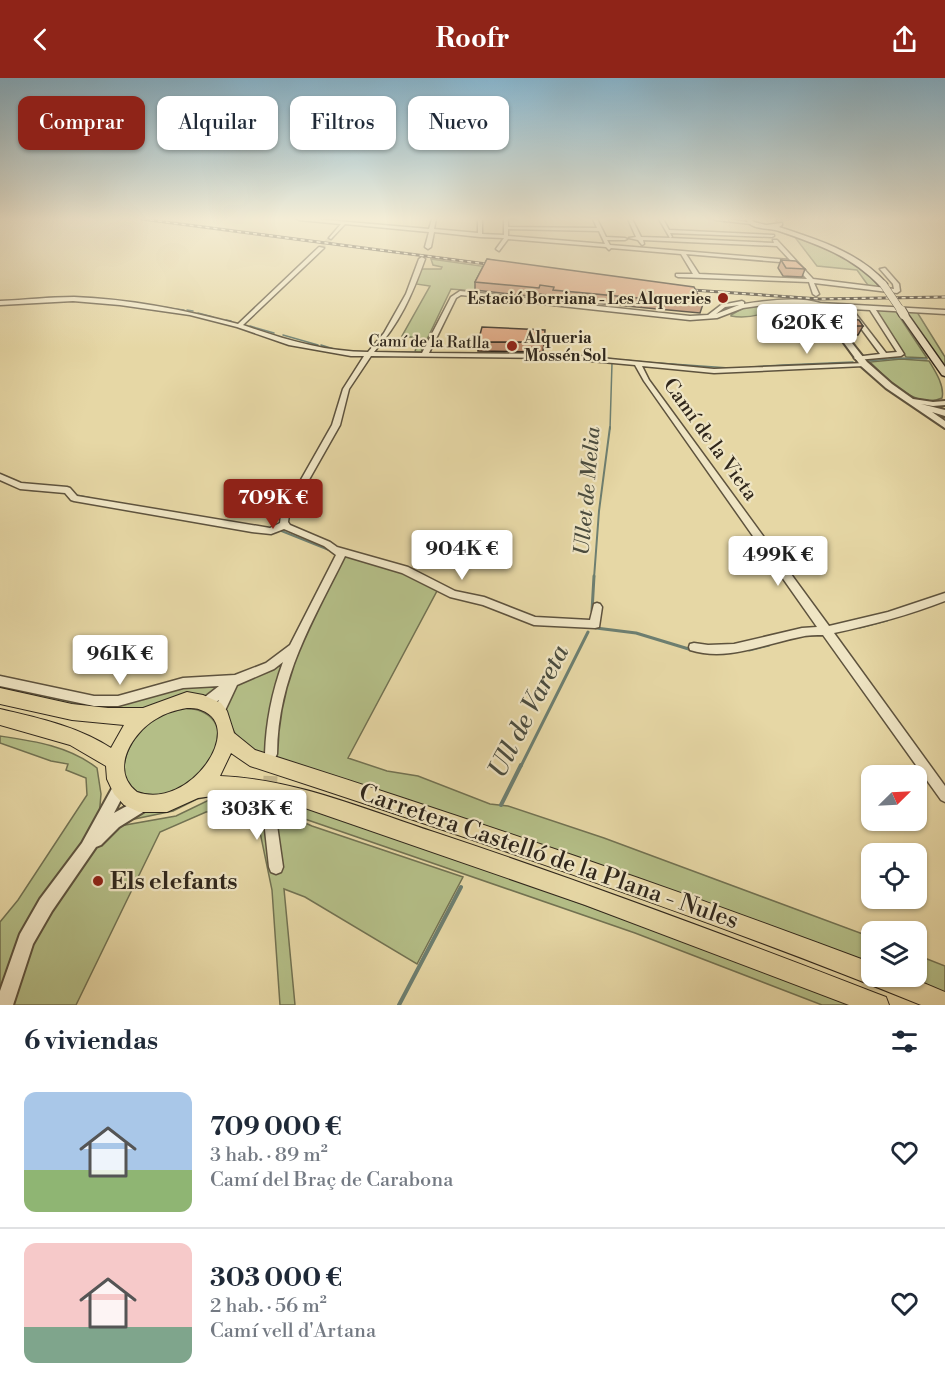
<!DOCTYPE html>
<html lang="es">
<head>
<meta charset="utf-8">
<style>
  body { margin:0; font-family:"Libre Bodoni",serif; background:#f6f6f7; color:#1f2937; height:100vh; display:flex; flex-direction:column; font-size:22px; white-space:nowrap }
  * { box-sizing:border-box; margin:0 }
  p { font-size:20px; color:#747a83 }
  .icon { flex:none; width:33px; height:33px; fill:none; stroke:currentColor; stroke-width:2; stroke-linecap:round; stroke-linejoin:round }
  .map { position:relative; height:927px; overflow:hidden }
  .details { display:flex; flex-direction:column; background:#fff; flex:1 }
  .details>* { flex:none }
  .hud { position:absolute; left:18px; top:18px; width:600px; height:54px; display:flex; gap:12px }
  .needle { width:39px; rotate:66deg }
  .tools { position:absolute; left:861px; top:687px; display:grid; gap:12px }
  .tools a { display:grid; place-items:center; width:66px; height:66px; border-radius:12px; background:#fff; box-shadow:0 2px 4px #0004; font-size:30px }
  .price { position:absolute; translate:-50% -51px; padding:0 14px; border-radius:6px; background:#fff; color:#222; font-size:20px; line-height:39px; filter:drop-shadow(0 2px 3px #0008) }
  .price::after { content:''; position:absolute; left:50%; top:36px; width:18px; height:14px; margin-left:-9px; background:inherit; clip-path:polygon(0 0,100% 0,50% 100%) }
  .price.active { background:#8f2418; color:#fff }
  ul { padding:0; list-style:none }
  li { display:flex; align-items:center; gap:18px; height:150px; padding:0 24px }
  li+li { border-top:2px solid #e0e1e3 }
  li span { display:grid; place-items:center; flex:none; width:168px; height:120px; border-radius:12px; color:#555 }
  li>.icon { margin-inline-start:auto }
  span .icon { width:72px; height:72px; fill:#fffc; stroke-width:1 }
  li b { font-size:26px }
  h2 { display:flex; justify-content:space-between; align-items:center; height:72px; padding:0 24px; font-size:26px }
  .pill { padding:0 21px; border-radius:12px; background:#fff; box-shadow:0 2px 4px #0004; font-size:21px; line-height:54px }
  .pill.active { background:#8f2418; color:#fff }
  header { display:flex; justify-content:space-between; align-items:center; height:78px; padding:0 24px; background:#8f2418; color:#fff; font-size:27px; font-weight:700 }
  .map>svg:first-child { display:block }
</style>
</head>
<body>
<header><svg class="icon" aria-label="back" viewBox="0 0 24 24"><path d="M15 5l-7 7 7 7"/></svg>Roofr<svg class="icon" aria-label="share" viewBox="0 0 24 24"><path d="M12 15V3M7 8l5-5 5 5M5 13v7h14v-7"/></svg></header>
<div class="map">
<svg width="945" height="927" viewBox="0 0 945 927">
  <rect width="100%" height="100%" fill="#e6d7a5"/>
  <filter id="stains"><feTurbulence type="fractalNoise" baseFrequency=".00333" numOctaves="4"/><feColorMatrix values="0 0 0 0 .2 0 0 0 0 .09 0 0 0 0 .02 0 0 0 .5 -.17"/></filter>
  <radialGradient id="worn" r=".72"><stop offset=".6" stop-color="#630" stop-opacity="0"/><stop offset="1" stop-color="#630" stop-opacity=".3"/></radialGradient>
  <!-- green -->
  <path fill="#b4be87" stroke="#727252" stroke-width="1.5" d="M 794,158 C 827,171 860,182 882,212 L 870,210 L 857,192 L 817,188 Z
    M 431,181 L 488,189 L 474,213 L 451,211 L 421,274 L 415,274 L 418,260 L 402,258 L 430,208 L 416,206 L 421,191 L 441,191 L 442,189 L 433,187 Z
    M 776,226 L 787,227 C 770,234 750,242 731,238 L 731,237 L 745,229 Z
    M 875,231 L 895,232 L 927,280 L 906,279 Z
    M 904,233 L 917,234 L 945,279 L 945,293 Z
    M 901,281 L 929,283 C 935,293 945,308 942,320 C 916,332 887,301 870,284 Z
    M 343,475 L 405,494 L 438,511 L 348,680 L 387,693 L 418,698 L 490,726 L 508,728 L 604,760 L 871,859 L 871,888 L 265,678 C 235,661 237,663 225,632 L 238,604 L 289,578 L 278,615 Z
    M 0,604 L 93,624 L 169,610 L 228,604 L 209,620 L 144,631 L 96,634 L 0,612 Z
    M 178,630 C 255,628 207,722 150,717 C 104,712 128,658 152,641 C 159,636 170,633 178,630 Z
    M 0,658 C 34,663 69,668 97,690 L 101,716 L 99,739 L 33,837 L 11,879 L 0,915 L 0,844 L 18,822 L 87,717 L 86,700 L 66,692 L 68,686 L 51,683 L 0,665 Z
    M 206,714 L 277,720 L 410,763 L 858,927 L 822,927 L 635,855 L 302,740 L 266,723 L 219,717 L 197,721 L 173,733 L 125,743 L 132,737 Z
    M 209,722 L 264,727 L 312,748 L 463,799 L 417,886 L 305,819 L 284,811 L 295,927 L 280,927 L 272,812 L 255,730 L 206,734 L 160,754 L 76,927 L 12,927 L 28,877 L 39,853 L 90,774 L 114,749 L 176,738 Z
    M 917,877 L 945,888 L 945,916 L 899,899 L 916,898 Z"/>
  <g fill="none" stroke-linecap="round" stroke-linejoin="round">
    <!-- stream-far3 -->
    <path stroke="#6d7f71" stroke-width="1.5" d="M 55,219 L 63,219
      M 65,219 L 79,219
      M 162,229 L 171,230
      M 176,231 L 184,232
      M 187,232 L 193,233
      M 198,235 L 213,239
      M 226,242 L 231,243
      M 250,248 L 274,255
      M 283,257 L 318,267
      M 321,267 L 337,272
      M 349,273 L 370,274
      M 381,274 L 399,274
      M 402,274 L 415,274
      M 431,275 L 457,275
      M 463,275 L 476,275
      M 477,275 L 505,275
      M 511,275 L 544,276
      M 545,276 L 559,276
      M 565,277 L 574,278
      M 575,278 L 616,281
      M 625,282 L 655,285
      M 868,283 L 899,280 L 927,281
      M 658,285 L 729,290
      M 783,287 L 853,284
      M 750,289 L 783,287
      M 610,351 L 612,285"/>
    <!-- stream-far2 -->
    <path stroke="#6d7f71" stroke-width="2" d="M 29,412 L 56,414
      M 75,417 L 90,420
      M 279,452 L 329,472
      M 594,500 L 599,433 L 610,349"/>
    <!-- stream-far1 -->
    <path stroke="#6d7f71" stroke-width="3" d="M 592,533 L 594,498
      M 860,549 L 887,542
      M 596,550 L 636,555 L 692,572
      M 749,572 L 769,567
      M 521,688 L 588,554"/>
    <!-- stream -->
    <path stroke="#6d7f71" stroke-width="4" d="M 501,727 L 521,687
      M 399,927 L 461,809"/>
    <!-- minor-tunnel-far2 -->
    <path stroke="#c2b48a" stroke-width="5" stroke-dasharray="5 2" stroke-linecap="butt" d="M 321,170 L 331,160"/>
    <!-- minor-tunnel-far1 -->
    <path stroke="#c2b48a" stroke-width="10" stroke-dasharray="10 5" stroke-linecap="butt" d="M 271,688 L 271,684"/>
    <!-- minor-tunnel -->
    <path stroke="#c2b48a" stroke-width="14" stroke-dasharray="14 7" stroke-linecap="butt" d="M 269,733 L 271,687"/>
    <defs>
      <path id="minor" d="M 297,141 L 314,141 L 429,151 L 432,141 L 436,141 L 434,151 L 478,155 L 478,141 L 482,141 L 482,156 L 504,157 L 504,141 L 508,141 L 508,149 L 597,150 L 593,141 L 597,141 L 606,159 L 625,160 L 627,161 L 625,162 L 607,162 L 610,167 L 790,182 L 777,168 L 643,162 L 644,166 L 642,167 L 638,162 L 629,160 L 636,159 L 628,141 L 632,141 L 641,159 L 670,160 L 659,141 L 663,141 L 669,152 L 774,157 L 774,158 L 772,159 L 670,155 L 672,159 L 670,160 L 774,165 L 773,162 L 777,162 L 813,201 L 894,211 L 893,206 L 880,191 L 885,190 L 899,206 L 900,213 L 897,215 L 814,205 L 819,216 L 816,218 L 813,216 L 809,204 L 678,199 L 676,198 L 676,196 L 693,196 L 681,176 L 611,170 L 609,172 L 606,169 L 508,161 L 499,173 L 496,171 L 504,160 L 480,159 L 434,154 L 431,169 L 428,171 L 425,169 L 429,154 L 345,146 L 331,161 L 329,160 L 341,146 L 299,142 ZM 508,151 L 599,153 L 605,166 L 508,158 ZM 686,176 L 792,185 L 807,201 L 699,196 Z
        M 714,141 L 727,141 L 753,145 L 751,146 L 716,142 Z
        M 778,141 L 782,141 L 779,144 L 777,143 Z
        M 319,169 L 324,170 L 243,247 C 283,261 325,274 368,274 L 384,255 L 406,216 L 419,181 L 422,179 L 425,181 C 412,217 400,245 374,274 L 422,275 L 451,219 L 460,213 L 690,238 L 708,237 L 721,227 L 742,223 L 744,224 L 744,226 C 765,223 799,218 820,225 L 945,232 L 945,236 L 876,232 L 904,276 L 901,278 L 857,282 L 854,280 L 855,279 L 880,276 L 846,230 L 819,229 L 810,226 L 770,226 L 743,230 L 717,240 L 690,242 L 461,217 L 456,220 L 429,275 L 558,276 L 714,291 L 866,285 L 867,286 L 864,288 L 714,295 L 642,288 L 649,302 L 829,548 L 888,534 L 945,515 L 945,523 C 909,537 872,547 834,555 L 945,708 L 945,724 L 941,722 L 823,557 C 816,557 808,557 800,559 C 764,566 727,584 690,572 L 689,569 L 690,566 L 694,565 L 708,567 L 734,566 L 802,550 L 817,549 L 644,303 L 635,287 L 558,280 L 371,278 L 349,311 L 340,347 L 289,437 L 288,444 L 290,447 L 330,464 L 337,469 L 408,489 L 455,513 L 484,519 L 535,539 L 590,542 L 594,526 L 597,525 L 600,526 L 602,529 L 599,549 L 595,550 L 534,547 L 483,527 L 450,519 L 402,495 L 345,478 C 312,545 278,598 277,676 L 275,680 L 271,682 L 267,680 L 265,676 C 266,644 272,614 283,584 L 274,591 L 237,607 L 222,639 L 218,640 L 214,639 L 212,635 L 219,622 L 205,631 L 201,630 L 199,626 L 201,622 L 219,608 L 183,610 L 118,628 L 94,628 L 0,608 L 0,598 L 94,618 L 118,618 L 183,600 L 235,597 L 266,585 L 290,567 L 336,477 L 324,468 L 284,451 L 271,456 L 252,454 L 74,423 L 71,422 L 65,415 L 20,411 L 0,402 L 0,396 L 21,405 L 67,409 L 70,410 L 77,418 L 270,450 L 280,445 L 281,437 L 332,347 L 343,311 L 364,278 L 351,278 L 289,267 L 237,249 L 190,237 L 120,227 L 73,223 L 0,227 L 0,223 C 24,222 49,219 74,219 C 129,221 185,232 238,246 ZM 739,227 L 716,236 L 725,229 ZM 852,231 L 870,232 L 897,274 L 886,275 Z
        M 269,727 L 273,729 L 275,733 L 283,789 L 281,794 L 276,796 L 271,794 L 269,789 L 263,733 L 265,729 Z"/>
      <path id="tertiary" d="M 817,226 L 821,226 L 867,284 L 892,306 L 913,321 L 933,324 L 945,323 L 945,327 L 933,328 L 921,326 L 945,332 L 945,338 L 932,334 L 945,343 L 945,350 L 886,310 L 861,288 L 817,228 Z
        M 120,703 L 125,705 L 127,710 L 114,735 L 143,719 L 148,721 L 150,726 L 148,731 L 119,749 L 101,767 L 96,769 L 52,833 L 33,866 L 13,927 L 0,927 L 0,913 L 20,856 L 40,821 L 82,765 L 115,705 Z"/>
      <path id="secondary" d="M 746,141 L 752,141 L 754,144 L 766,147 L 782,145 L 782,147 L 779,149 C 818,162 859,174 887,206 L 880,208 C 852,178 817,166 779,153 C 768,149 752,153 746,141 Z
        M 901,235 L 907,235 L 945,289 L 945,298 L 942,297 L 900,237 Z"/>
      <path id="primary" d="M 0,610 L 72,626 L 108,630 L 143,630 L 187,614 L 203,617 L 221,625 L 227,633 L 234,655 L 255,672 C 462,738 668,808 872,885 L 872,898 L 907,898 L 945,914 L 945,927 L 921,927 C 701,838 476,762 250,688 L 231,675 L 220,698 C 295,701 364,731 434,754 C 584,804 731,859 878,916 L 886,919 L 889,927 L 849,927 L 585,827 L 302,729 L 246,718 L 220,717 L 198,720 L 167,734 L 139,734 L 124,727 L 114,716 L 107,701 L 106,688 L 70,667 L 0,647 L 0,631 C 38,640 77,648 111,670 L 124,647 L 72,642 L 0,626 ZM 187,630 C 191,630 197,630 201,632 C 247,648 190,733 137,714 C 109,692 132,655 156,641 C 165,635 176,632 187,630 Z"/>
    </defs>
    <!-- minor casing -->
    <use href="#minor" stroke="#5e533e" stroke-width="3"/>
    <!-- tertiary casing -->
    <use href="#tertiary" stroke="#5e533e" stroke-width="4"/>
    <!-- secondary casing -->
    <use href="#secondary" stroke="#30271c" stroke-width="3"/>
    <!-- primary casing -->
    <use href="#primary" stroke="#30271c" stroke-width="2"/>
    <!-- minor -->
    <use href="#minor" fill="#efe5c4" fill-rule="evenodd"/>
    <!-- tertiary -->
    <use href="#tertiary" fill="#efe5c4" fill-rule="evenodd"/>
    <!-- secondary -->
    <use href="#secondary" fill="#efe5c4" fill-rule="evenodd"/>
    <!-- primary -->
    <use href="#primary" fill="#e6d7a5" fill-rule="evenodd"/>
    <defs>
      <path id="rail" d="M 142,141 L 502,188
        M 678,211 L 820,221 L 945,219"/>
    </defs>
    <!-- rail casing -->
    <use href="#rail" stroke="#30271c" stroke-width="3"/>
    <!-- rail -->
    <use href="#rail" stroke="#efe5c4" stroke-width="1.5" stroke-dasharray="4" stroke-linecap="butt"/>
    <defs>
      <path id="secondary-bridge-far1" d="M 883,206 L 902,234"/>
      <path id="secondary-bridge" d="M 901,232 L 904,237"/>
    </defs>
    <!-- secondary-bridge-far1 casing -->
    <use href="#secondary-bridge-far1" stroke="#30271c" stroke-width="8" stroke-linecap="butt"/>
    <!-- secondary-bridge casing -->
    <use href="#secondary-bridge" stroke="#30271c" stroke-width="11" stroke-linecap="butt"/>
    <!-- secondary-bridge-far1 -->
    <use href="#secondary-bridge-far1" stroke="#efe5c4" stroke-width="7"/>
    <!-- secondary-bridge -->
    <use href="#secondary-bridge" stroke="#efe5c4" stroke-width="9"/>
  </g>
  <!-- wall -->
  <path fill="#be8d6d" stroke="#30271c" stroke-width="1.5" d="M 487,181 L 703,226 L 700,235 L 552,221 L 553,218 L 540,216 L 538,219 L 475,212 L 475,204 Z
    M 781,182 L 805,191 L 802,199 L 783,198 L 778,190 Z
    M 849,241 L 863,248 L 858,257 L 849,257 L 844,250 Z
    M 478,264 L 544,264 L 543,274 L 478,273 Z"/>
  <!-- building -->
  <path fill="#dda47f" stroke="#30271c" stroke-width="1.5" d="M 487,181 L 694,209 L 703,226 L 553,212 L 554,209 L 540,207 L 539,210 L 475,204 Z
    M 781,182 L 796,183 L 805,191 L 786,190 Z
    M 849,241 L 859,242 L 863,248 L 854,248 Z
    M 482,249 L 545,252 L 544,264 L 478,264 Z"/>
  <!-- sky -->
  <linearGradient id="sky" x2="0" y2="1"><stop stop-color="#87b6cf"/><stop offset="0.52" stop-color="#f4edd6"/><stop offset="1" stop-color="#f4edd6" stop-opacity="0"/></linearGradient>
  <rect width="945" height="271" fill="url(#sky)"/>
  <!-- markers -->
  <g fill="#8f2418" stroke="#efe5c4" stroke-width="2">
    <circle cx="723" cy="220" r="6"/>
    <circle cx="512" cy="268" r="6"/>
    <circle cx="98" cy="803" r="6"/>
  </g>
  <g text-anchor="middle" stroke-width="4.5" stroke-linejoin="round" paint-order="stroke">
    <!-- far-poi labels -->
    <g font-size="16" font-weight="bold" fill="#30271c" stroke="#efe5c4" text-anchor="end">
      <text x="711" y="226">Estació Borriana - Les Alqueries</text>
      <text x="524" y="265" text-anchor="start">Alqueria<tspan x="524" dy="18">Mossén Sol</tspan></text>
    </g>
    <!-- far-street labels -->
    <g font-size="16" fill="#30271c" stroke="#efe5c4">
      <text transform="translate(429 263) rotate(1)" y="6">Camí de la Ratlla</text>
    </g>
    <!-- street labels -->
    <g font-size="20" fill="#30271c" stroke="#efe5c4">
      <text transform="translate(711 361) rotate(54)" y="7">Camí de la Vieta</text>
    </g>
    <!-- water labels -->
    <g font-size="21" font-style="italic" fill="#4a4c3f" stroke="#efe5c4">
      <text transform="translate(587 413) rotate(-85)" y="7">Ullet de Melia</text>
    </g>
    <!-- near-street labels -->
    <g font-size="24" fill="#30271c" stroke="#efe5c4">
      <text transform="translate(549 778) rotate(19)" y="8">Carretera Castelló de la Plana - Nules</text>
    </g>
    <!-- near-poi labels -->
    <g font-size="24" font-weight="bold" fill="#30271c" stroke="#efe5c4" text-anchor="start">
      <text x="110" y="811">Els elefants</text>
    </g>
    <!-- near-water labels -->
    <g font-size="26" font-style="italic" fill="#4a4c3f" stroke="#efe5c4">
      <text transform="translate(528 633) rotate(-63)" y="9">Ull de Vareta</text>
    </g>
  </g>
  <rect width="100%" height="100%" filter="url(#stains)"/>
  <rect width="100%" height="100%" fill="url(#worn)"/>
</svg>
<div class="tools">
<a><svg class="needle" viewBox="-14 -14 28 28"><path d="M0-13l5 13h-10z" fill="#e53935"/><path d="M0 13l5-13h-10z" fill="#747a83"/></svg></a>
<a><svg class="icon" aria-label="locate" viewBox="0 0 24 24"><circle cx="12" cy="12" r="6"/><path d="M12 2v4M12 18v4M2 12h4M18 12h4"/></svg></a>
<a><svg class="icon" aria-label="layers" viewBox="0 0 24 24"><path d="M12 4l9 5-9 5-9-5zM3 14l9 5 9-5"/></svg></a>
</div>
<b class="price" style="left:807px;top:277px">620K €</b>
<b class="price active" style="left:273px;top:452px">709K €</b>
<b class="price" style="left:462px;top:503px">904K €</b>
<b class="price" style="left:778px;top:509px">499K €</b>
<b class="price" style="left:120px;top:608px">961K €</b>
<b class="price" style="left:257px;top:763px">303K €</b>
<div class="hud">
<a class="pill active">Comprar</a>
<a class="pill">Alquilar</a>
<a class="pill">Filtros</a>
<a class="pill">Nuevo</a>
</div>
</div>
<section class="details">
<h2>6 viviendas<svg class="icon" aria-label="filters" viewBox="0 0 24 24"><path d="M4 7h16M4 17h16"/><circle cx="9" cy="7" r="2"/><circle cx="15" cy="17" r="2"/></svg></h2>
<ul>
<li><span style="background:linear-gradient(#a9c7e8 65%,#8fb573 0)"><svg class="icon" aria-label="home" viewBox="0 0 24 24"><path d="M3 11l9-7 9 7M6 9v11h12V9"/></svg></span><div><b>709 000 €</b><p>3 hab. · 89 m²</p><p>Camí del Braç de Carabona</p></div><svg class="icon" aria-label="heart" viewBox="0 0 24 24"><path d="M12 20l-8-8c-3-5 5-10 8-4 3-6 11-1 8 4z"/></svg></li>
<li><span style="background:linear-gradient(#f6c9c9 70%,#7fa58c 0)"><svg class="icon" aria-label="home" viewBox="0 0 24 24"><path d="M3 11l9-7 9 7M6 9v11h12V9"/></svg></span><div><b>303 000 €</b><p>2 hab. · 56 m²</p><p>Camí vell d'Artana</p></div><svg class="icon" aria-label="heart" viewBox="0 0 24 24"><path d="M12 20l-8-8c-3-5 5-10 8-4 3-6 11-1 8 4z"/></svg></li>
</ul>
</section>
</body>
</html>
